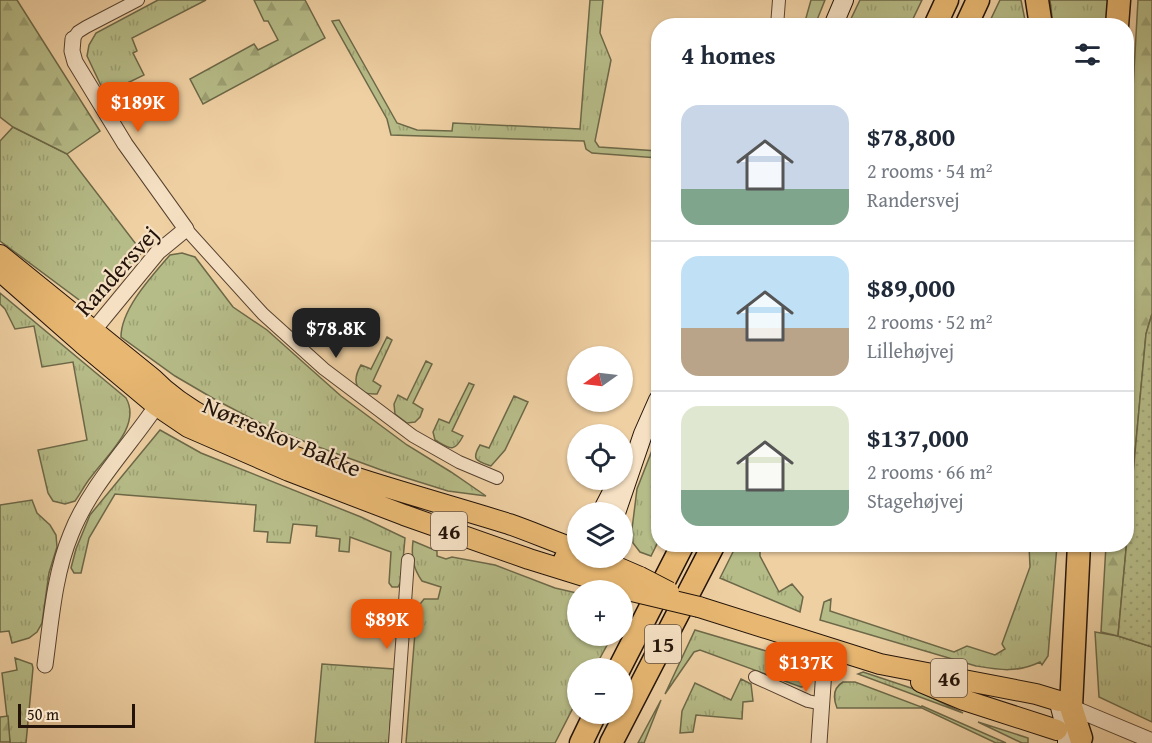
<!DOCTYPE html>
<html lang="en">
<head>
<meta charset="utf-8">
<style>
  body { margin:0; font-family:"Gentium Book Plus",serif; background:#f2f2f3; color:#1f2937; height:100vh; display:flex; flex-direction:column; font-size:22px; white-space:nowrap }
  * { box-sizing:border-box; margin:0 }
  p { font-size:20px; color:#747a83 }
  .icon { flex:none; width:33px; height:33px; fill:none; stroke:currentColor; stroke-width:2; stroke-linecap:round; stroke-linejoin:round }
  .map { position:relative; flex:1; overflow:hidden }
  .details { position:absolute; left:651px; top:18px; width:483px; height:534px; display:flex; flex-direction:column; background:#fff; border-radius:24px; box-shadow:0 2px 4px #0004 }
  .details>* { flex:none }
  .needle { width:39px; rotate:256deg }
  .tools { position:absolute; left:567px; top:346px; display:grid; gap:12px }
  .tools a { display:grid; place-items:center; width:66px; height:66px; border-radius:50%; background:#fff; box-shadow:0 2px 4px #0004; font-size:30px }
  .scale { position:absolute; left:18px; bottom:15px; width:117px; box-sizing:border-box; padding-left:6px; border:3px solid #231309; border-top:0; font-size:16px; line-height:21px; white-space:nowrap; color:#231309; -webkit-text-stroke:4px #f5e0c3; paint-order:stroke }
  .price { position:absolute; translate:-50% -51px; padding:0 14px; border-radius:12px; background:#ea580c; color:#fff; font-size:20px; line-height:39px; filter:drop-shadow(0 2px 3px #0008) }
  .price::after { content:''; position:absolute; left:50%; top:36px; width:18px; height:14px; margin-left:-9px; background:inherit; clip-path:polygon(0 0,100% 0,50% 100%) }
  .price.current { background:#222; color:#fff }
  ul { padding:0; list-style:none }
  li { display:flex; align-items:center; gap:18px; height:150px; padding:0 30px }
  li+li { border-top:2px solid #e0e1e3 }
  li span { display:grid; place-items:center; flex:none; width:168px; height:120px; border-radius:18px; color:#555 }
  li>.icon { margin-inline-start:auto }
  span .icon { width:72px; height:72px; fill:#fffc; stroke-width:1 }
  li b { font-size:26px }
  h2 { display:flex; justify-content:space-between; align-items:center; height:72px; padding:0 30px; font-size:26px }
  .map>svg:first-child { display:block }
</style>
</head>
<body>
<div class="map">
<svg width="1152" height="743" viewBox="0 0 1152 743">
  <defs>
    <pattern id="grass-tufts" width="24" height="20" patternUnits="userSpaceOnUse" patternTransform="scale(1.5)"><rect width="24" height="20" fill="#b6bc88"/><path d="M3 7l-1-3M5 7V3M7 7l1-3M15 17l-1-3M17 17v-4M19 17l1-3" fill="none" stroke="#9ca174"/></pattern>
    <pattern id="forest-firs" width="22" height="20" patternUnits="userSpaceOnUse" patternTransform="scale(1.5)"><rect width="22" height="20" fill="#b6bc88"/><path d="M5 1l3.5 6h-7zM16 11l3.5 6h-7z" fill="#9ca174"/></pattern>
    <pattern id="park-dots" width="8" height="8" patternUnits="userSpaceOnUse" patternTransform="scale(1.5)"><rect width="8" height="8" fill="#b6bc88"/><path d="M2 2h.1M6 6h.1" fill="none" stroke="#9ca174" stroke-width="1.8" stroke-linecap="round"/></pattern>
  </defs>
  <rect width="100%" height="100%" fill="#efd0a3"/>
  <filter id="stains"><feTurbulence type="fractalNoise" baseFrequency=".00333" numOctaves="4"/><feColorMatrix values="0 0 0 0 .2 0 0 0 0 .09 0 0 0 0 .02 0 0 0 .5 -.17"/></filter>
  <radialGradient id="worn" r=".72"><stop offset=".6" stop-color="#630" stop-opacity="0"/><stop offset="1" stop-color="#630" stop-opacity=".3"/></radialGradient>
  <!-- grass -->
  <path fill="url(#grass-tufts)" stroke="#6c6848" stroke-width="1.5" d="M 158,0 L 206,0 L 132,38 L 137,51 L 133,53 L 144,75 L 105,94 L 87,56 L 89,45 L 96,33 Z
    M 590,0 L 603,0 L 600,33 L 611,60 L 595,141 L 599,147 L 658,151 L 658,158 L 592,153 L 586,149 L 584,141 L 391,135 L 387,119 L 332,21 L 339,20 L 397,123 L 417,130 L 452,131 L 453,123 L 580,129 Z
    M 811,0 L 825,0 L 815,25 L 804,25 Z
    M 860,0 L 922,0 L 910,25 L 848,25 Z
    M 1000,0 L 1021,0 L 1026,25 L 988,25 Z
    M 1050,0 L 1113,0 L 1112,25 L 1053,25 Z
    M 13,127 L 67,154 L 142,252 L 111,291 L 96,303 L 82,302 L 0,241 L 0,141 Z
    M 182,253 L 195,257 L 233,307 L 267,330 L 341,396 L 407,445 L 451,472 L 486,496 L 448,491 L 384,471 L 313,445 L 260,423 L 216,400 L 175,376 L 121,337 C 121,309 152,276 170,255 Z
    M 0,293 L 126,398 C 142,426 106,456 91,477 C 85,484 81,493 75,501 L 65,504 L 53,501 L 48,493 L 38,450 L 87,440 L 73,362 L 42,367 L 34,326 L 15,329 L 5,309 L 0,304 Z
    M 387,337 L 392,340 L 373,381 L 381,386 L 377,394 C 356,395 351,382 361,365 L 371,369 Z
    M 426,361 L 432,364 L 413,403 L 423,409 L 420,417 L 415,422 L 407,423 L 395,414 L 394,404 L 398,395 L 407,400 Z
    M 469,383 L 474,385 L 452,431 L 463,436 C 454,454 449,448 435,440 L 433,432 L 439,419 L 449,423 Z
    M 514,396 L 528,402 L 505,450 L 491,466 C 476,461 471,460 480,445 L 489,448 Z
    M 160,430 L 201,453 L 361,517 L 405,538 L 401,582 L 398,587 L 392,587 L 389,583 L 391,552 L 350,537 L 349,552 L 339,551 L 340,539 L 316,536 L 317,526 L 293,524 L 290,543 L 267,542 L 268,532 L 254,531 L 256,505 L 126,495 L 115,494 L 89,538 L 81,573 L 74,573 L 71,568 L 76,549 L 90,515 Z
    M 658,435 L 658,542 L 651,556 L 640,552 L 633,543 L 632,529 L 637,489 Z
    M 32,500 L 37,513 L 50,525 L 56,535 L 57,547 L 49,573 L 42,623 L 37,632 L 29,638 L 12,643 L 9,631 L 0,632 L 0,505 Z
    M 413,541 L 437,551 L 437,556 L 446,559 L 452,557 L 495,565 L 555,588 L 577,593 L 578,636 L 612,636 L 594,669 L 578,669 L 577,700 L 555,743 L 406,743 L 417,608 L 424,599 L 438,599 L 441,587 L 422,581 C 413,568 411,557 413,541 Z
    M 737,544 L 760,545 L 760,556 L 779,592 L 792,584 L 803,597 L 800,612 L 720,578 Z
    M 1029,545 L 1057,545 L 1048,656 L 1042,665 L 1040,662 C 1017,673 1000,670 976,666 L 820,620 L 824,602 L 831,599 L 830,611 L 954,652 L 967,646 L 995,655 L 1005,649 L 1002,644 L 1030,567 Z
    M 392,604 L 399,606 L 397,633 L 393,637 L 388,636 L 386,632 L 389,606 Z
    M 695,630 L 810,664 L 812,668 L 812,681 L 806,686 L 801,687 L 700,650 L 694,652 L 665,694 Z
    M 1095,632 L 1118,636 L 1152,647 L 1152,722 L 1099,697 Z
    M 15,658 L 32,664 L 33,668 L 26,743 L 10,743 L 2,673 L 17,670 Z
    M 322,664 L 394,669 L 389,743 L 315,743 Z
    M 863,672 L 914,689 L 963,713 L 858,674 Z
    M 741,679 L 751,684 L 753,701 L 743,702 L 742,719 L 696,715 L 693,732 L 680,733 L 682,711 L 695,683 L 731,700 Z
    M 843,682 L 855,682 L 921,707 L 922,706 L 1006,743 L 996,743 L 922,708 L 837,708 C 833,698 833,688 843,682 Z
    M 661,700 L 644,743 L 638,743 Z
    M 978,722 L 1028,738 L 1028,743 L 1022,743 Z"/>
  <!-- forest -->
  <path fill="url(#forest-firs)" stroke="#6c6848" stroke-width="1.5" d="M 0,0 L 17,0 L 100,131 L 67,154 L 13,127 L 0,117 Z
    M 254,0 L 305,0 L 325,38 L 203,104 L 190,79 L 254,44 L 258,50 L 278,40 L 268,21 L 264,21 Z
    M 1138,0 L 1152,0 L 1152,314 L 1146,334 L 1118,636 L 1101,632 L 1106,545 L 1126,544 L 1127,194 Z
    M 8,716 L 10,742 L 0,742 L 0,717 Z"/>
  <!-- park -->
  <path fill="url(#park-dots)" stroke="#6c6848" stroke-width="1.5" d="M 1152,314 L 1152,647 L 1118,636 L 1146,334 Z"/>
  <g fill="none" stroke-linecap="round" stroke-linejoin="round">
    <defs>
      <path id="minor" d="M 777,26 L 779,0
        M 73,39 L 78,32 L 86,27 L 138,0
        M 186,229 L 263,314 L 324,369 L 413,436 L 459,462 L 497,478
        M 755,677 L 808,701 L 822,704
        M 395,743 L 408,560"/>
      <path id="tertiary" d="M 73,39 L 72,51 L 75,62 L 125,144 L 186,229 L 158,252 L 88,337
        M 45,665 C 51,622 54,575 71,534 C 91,483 134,442 163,396
        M 1066,705 L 1152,741
        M 819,743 L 824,670 L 829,649"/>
      <path id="secondary" d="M 833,26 L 844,0
        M 601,513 L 618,480
        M 616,513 L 643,434 L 658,400
        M 1060,707 L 1067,734 L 1067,743"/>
      <path id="primary" d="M 0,255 L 152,378 C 186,413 233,433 278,450 C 354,480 432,500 509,524 C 532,532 555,542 578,550
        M 0,271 L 83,344 L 157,406 L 188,427 L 289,471 L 404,515 L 529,559 L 632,591
        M 596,558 L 640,577
        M 564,559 L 588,564 L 598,559
        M 699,607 L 880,664 L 1036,694 L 1059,701
        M 921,682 L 964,700 L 1057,730"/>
      <path id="motorway" d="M 1037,0 L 1041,26
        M 935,26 L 947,0
        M 966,26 L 978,0
        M 1117,26 L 1119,0
        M 1079,544 L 1071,707 L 1081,738
        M 619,669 L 683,544
        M 581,743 L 595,714
        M 611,743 L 714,544"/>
    </defs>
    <!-- minor casing -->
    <use href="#minor" stroke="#564230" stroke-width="14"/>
    <!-- tertiary casing -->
    <use href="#tertiary" stroke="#564230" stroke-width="17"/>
    <!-- secondary casing -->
    <use href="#secondary" stroke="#231309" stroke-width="20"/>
    <!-- primary casing -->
    <use href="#primary" stroke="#231309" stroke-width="22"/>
    <!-- motorway casing -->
    <use href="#motorway" stroke="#231309" stroke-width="25"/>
    <!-- minor -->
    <use href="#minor" stroke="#f5e0c3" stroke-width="12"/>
    <!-- tertiary -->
    <use href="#tertiary" stroke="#f5e0c3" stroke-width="15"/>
    <!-- secondary -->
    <use href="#secondary" stroke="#f5e0c3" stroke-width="18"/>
    <!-- primary -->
    <use href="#primary" stroke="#e8b872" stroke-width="20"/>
    <!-- motorway -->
    <use href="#motorway" stroke="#e8b872" stroke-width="22"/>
    <defs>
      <path id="primary-bridge" d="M 640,577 L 669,592
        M 632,591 L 699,607"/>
    </defs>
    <!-- primary-bridge casing -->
    <use href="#primary-bridge" stroke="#231309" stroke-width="22" stroke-linecap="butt"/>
    <!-- primary-bridge -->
    <use href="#primary-bridge" stroke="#e8b872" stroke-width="20"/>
  </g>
  <g text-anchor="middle" stroke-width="4.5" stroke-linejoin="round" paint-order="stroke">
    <!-- shield labels -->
    <g fill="#f5e0c3" stroke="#625041" stroke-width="1.5">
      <rect x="431" y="512" width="36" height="38" rx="4.5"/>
      <rect x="645" y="625" width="36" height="38" rx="4.5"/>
      <rect x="931" y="659" width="36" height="38" rx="4.5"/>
    </g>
    <g font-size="22" font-weight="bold" fill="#231309">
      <text x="449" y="539">46</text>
      <text x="663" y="652">15</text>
      <text x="949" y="686">46</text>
    </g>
    <!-- street labels -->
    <g font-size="24" fill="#231309" stroke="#f5e0c3">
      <text transform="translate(117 271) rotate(-48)" y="8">Randersvej</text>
      <text transform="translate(282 437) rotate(23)" y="8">Nørreskov Bakke</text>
    </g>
  </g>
  <rect width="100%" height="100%" filter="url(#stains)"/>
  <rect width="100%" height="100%" fill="url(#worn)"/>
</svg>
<div class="tools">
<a><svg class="needle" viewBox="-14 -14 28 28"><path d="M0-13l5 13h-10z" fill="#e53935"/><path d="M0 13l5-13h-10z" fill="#747a83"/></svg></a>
<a><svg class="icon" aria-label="locate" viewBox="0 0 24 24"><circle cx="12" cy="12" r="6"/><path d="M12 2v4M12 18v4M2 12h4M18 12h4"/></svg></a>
<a><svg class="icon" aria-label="layers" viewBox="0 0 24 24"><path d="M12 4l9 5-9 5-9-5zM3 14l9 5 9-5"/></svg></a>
<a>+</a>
<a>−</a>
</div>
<div class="scale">50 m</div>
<b class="price" style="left:138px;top:133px">$189K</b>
<b class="price current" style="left:336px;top:359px">$78.8K</b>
<b class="price" style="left:387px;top:650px">$89K</b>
<b class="price" style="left:806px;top:693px">$137K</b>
<section class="details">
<h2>4 homes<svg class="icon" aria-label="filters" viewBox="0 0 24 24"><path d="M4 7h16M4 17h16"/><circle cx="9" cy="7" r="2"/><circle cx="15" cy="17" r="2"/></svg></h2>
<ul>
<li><span style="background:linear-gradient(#c9d6e8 70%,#7fa58c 0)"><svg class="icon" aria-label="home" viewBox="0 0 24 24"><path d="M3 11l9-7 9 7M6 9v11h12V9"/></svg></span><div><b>$78,800</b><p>2 rooms · 54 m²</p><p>Randersvej</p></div></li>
<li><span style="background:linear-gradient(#bfe0f5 60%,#b9a48a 0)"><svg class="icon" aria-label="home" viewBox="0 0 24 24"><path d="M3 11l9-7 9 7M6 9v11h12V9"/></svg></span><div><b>$89,000</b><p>2 rooms · 52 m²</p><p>Lillehøjvej</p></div></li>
<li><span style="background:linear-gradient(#dfe7d0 70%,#7fa58c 0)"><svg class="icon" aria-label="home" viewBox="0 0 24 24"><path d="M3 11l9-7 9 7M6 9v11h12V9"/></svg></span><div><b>$137,000</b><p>2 rooms · 66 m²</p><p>Stagehøjvej</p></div></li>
</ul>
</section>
</div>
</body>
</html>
